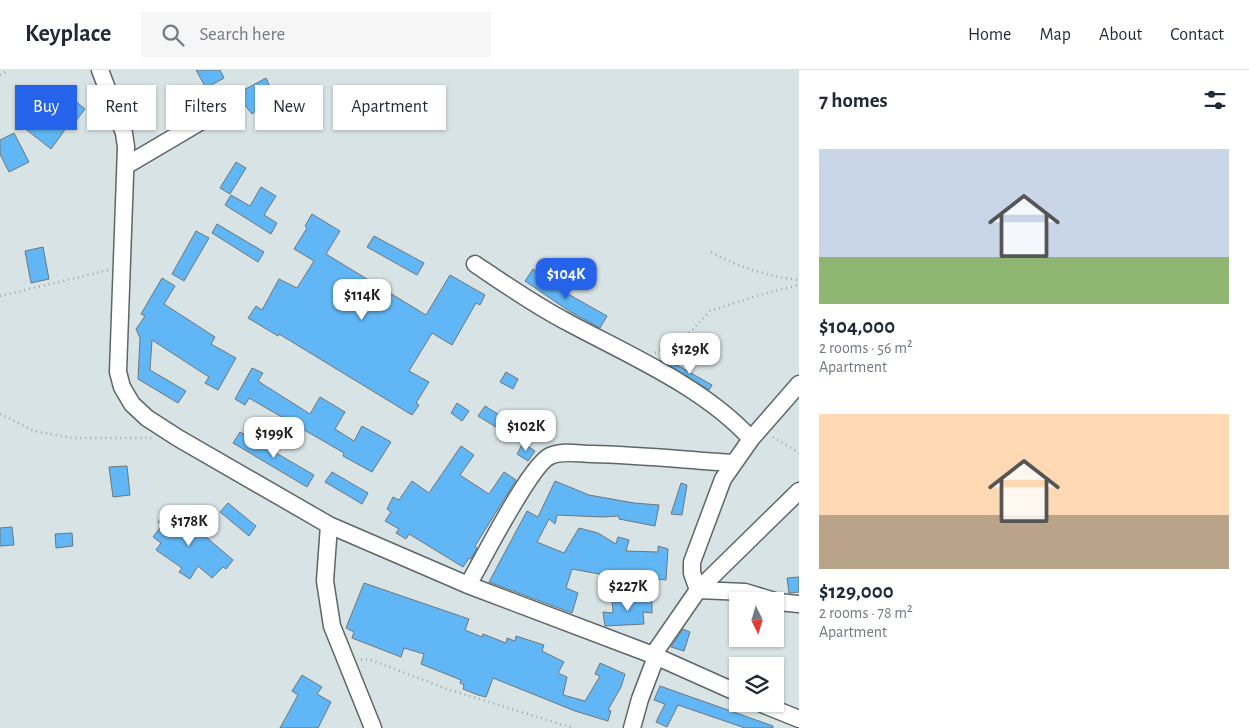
<!DOCTYPE html>
<html lang="en">
<head>
<meta charset="utf-8">
<style>
  body { margin:0; font-family:"Alegreya Sans",sans-serif; background:#f6f6f7; color:#1f2937; height:100vh; display:flex; flex-direction:column; font-size:19px; white-space:nowrap }
  * { box-sizing:border-box; margin:0 }
  p { font-size:16px; color:#747a83 }
  .icon { flex:none; width:28px; height:28px; fill:none; stroke:currentColor; stroke-width:2; stroke-linecap:round; stroke-linejoin:round }
  .map { position:relative; flex:1; overflow:hidden }
  .sheet { display:flex; flex-direction:column; background:#fff; width:450px }
  .sheet>* { flex:none }
  .hud { position:absolute; left:15px; top:15px; width:475px; height:45px; display:flex; gap:10px }
  .needle { width:32px; rotate:175deg }
  .controls { position:absolute; left:729px; top:522px; display:grid; gap:10px }
  .controls a { display:grid; place-items:center; width:55px; height:55px; border-radius:0px; background:#fff; box-shadow:0 1px 4px #0004; font-size:25px }
  .price { position:absolute; translate:-50% -42px; padding:0 11px; border-radius:10px; background:#fff; color:#222; font-size:16px; line-height:32px; filter:drop-shadow(0 1px 2px #0008) }
  .price::after { content:''; position:absolute; left:50%; top:30px; width:15px; height:11px; margin-left:-8px; background:inherit; clip-path:polygon(0 0,100% 0,50% 100%) }
  .price.selected { background:#2563eb; color:#fff }
  ul { padding:0; list-style:none }
  li { display:grid; align-content:center; gap:10px; height:265px; padding:0 20px }
  li span { display:grid; place-items:center; height:155px; border-radius:0px; color:#555 }
  li>.icon { margin-inline-start:auto }
  span .icon { width:90px; height:90px; fill:#fffc; stroke-width:1 }
  li b { font-size:21px }
  h2 { display:flex; justify-content:space-between; align-items:center; height:60px; padding:0 20px; font-size:21px }
  .pill { padding:0 18px; border-radius:0px; background:#fff; box-shadow:0 1px 4px #0004; font-size:18px; line-height:45px }
  .pill.selected { background:#2563eb; color:#fff }
  header { display:flex; align-items:center; gap:30px; box-sizing:border-box; height:70px; padding:0 25px; background:#fff; border-bottom:1px solid #e0e1e3 }
  header strong { font-size:24px }
  nav { display:flex; gap:28px; margin-inline-start:auto; font-size:18px }
  .search { width:350px; height:45px; background:#f6f6f7; display:flex; align-items:center; gap:12px; box-sizing:border-box; padding:0 18px; border-radius:0px; color:#747a83; font-size:19px }
  main { display:flex; flex:1; min-height:0 }
  .map>svg:first-child { display:block }
</style>
</head>
<body>
<header>
<strong>Keyplace</strong>
<div class="search"><svg class="icon" aria-label="search" viewBox="0 0 24 24"><circle cx="10" cy="10" r="6"/><path d="M15 15l6 6"/></svg>Search here</div>
<nav><a>Home</a><a>Map</a><a>About</a><a>Contact</a></nav>
</header>
<main>
<div class="map">
<svg width="799" height="658" viewBox="0 0 799 658">
  <rect width="100%" height="100%" fill="#d8e3e5"/>
  <!-- building -->
  <path fill="#61b7f5" stroke="#6e767b" d="M 196,0 L 220,0 L 224,8 L 206,18 Z
    M 266,8 L 271,19 L 255,27 L 262,36 L 252,44 L 243,33 L 237,35 L 231,27 Z
    M 74,30 L 85,39 L 75,52 L 72,50 L 51,79 L 23,57 L 34,42 L 53,56 Z
    M 14,63 L 29,92 L 9,102 L 0,84 L 0,70 Z
    M 236,92 L 246,98 L 230,124 L 220,118 Z
    M 261,117 L 276,126 L 264,145 L 277,153 L 271,164 L 225,135 L 231,125 L 250,136 Z
    M 312,144 L 340,161 L 326,184 L 426,245 L 450,205 L 485,225 L 480,235 L 476,233 L 452,275 L 432,263 L 409,301 L 429,312 L 416,333 L 419,335 L 412,345 L 279,264 L 278,266 L 248,248 L 256,236 L 262,240 L 279,209 L 297,218 L 314,191 L 294,179 L 307,158 L 305,156 Z
    M 217,154 L 264,182 L 258,192 L 212,163 Z
    M 196,161 L 209,168 L 184,211 L 172,204 Z
    M 374,166 L 424,193 L 417,205 L 367,177 Z
    M 43,177 L 49,209 L 31,213 L 25,181 Z
    M 533,199 L 561,220 L 607,246 L 600,258 L 569,241 L 525,211 Z
    M 162,208 L 175,216 L 164,234 L 215,267 L 211,274 L 236,288 L 218,320 L 205,313 L 209,307 L 152,270 L 150,300 L 186,321 L 178,333 L 138,309 L 140,268 L 136,259 L 145,246 L 141,244 Z
    M 666,289 L 712,315 L 709,320 L 664,292 Z
    M 252,298 L 263,303 L 258,311 L 310,344 L 320,327 L 345,342 L 335,359 L 354,371 L 362,356 L 391,372 L 372,402 L 343,386 L 344,383 L 249,328 L 245,335 L 235,329 Z
    M 506,302 L 518,309 L 513,319 L 500,312 Z
    M 457,333 L 469,341 L 462,351 L 451,343 Z
    M 485,336 L 519,357 L 512,367 L 478,346 Z
    M 240,362 L 314,405 L 307,417 L 233,373 Z
    M 523,373 L 535,381 L 528,391 L 517,384 Z
    M 461,376 L 474,385 L 460,405 L 489,424 L 504,402 L 516,410 L 475,476 L 477,478 L 471,489 L 469,488 L 463,497 L 409,464 L 406,469 L 396,463 L 399,459 L 385,451 L 391,442 L 387,439 L 393,427 L 399,430 L 412,411 L 429,423 Z
    M 127,396 L 130,425 L 113,427 L 109,397 Z
    M 332,402 L 368,423 L 362,434 L 325,412 Z
    M 555,411 L 589,425 L 634,433 L 659,435 L 655,456 L 619,449 L 619,446 L 602,447 L 557,445 L 555,454 L 549,449 L 537,472 L 564,483 L 579,458 L 598,463 L 616,474 L 618,467 L 629,470 L 626,481 L 658,482 L 658,476 L 668,479 L 666,510 L 599,504 L 572,499 L 566,518 L 578,523 L 572,543 L 489,512 L 527,441 L 538,447 Z
    M 681,413 L 687,415 L 682,445 L 671,444 Z
    M 228,433 L 256,456 L 249,466 L 220,442 Z
    M 171,437 L 233,490 L 226,499 L 223,497 L 212,508 L 198,496 L 190,509 L 179,502 L 182,498 L 156,480 L 161,473 L 153,467 L 162,455 L 158,452 Z
    M 12,457 L 14,475 L 0,476 L 0,458 Z
    M 72,463 L 73,476 L 56,478 L 55,464 Z
    M 799,507 L 799,522 L 789,523 L 787,508 Z
    M 364,513 L 469,549 L 465,560 L 482,567 L 483,564 L 506,573 L 507,568 L 515,571 L 516,566 L 544,575 L 542,581 L 564,592 L 558,603 L 567,607 L 563,625 L 585,631 L 600,606 L 595,604 L 600,593 L 625,604 L 621,617 L 608,640 L 611,641 L 608,651 L 575,641 L 493,608 L 486,627 L 478,625 L 463,619 L 464,615 L 460,613 L 461,610 L 421,594 L 424,584 L 404,578 L 401,587 L 352,568 L 354,562 L 346,558 Z
    M 652,528 L 652,543 L 643,542 L 644,554 L 605,556 L 603,542 L 613,543 L 612,530 Z
    M 683,559 L 690,562 L 684,581 L 671,577 Z
    M 302,605 L 322,617 L 317,624 L 331,632 L 318,658 L 280,658 L 298,625 L 292,621 Z
    M 660,616 L 773,656 L 773,658 L 745,658 L 678,635 L 667,657 L 656,652 L 665,634 L 654,630 Z"/>
  <g fill="none" stroke-linecap="round" stroke-linejoin="round">
    <defs>
      <path id="minor" d="M 100,0 L 124,63 L 126,77 L 118,302 L 122,317 L 132,334 L 147,348 L 178,368 L 329,455 L 468,515 L 653,585 L 738,623
        M 127,95 L 227,36
        M 475,194 C 506,215 536,236 569,253 C 629,285 705,318 751,369
        M 799,314 L 751,369 L 723,409 L 692,492 L 692,503 L 698,520 L 745,522 L 778,532 L 799,534
        M 329,455 L 325,511 L 332,556 L 373,658
        M 468,515 C 482,491 530,395 550,386 C 563,380 579,384 592,384 C 639,385 686,390 734,393
        M 653,585 L 698,520 L 799,421
        M 762,634 L 799,649
        M 632,658 L 640,629 L 656,587"/>
    </defs>
    <!-- minor casing -->
    <use href="#minor" stroke="#5d6768" stroke-width="19"/>
    <!-- path -->
    <path stroke="#9da6a7" stroke-width="2.5" stroke-dasharray="1 4" stroke-linecap="butt" d="M 0,5 L 8,0
      M 711,182 C 740,198 767,206 799,210
      M 0,226 L 109,200
      M 655,283 L 682,271 L 710,241 L 763,224 L 799,215
      M 0,344 L 34,361 L 72,368 L 152,368
      M 773,367 L 799,383
      M 361,590 L 368,589 L 447,619 L 573,658"/>
    <!-- minor -->
    <use href="#minor" stroke="#fff" stroke-width="16"/>
  </g>
</svg>
<div class="controls">
<a><svg class="needle" viewBox="-14 -14 28 28"><path d="M0-13l5 13h-10z" fill="#e53935"/><path d="M0 13l5-13h-10z" fill="#747a83"/></svg></a>
<a><svg class="icon" aria-label="layers" viewBox="0 0 24 24"><path d="M12 4l9 5-9 5-9-5zM3 14l9 5 9-5"/></svg></a>
</div>
<b class="price selected" style="left:566px;top:230px">$104K</b>
<b class="price" style="left:362px;top:251px">$114K</b>
<b class="price" style="left:690px;top:305px">$129K</b>
<b class="price" style="left:526px;top:382px">$102K</b>
<b class="price" style="left:274px;top:389px">$199K</b>
<b class="price" style="left:189px;top:477px">$178K</b>
<b class="price" style="left:628px;top:542px">$227K</b>
<div class="hud">
<a class="pill selected">Buy</a>
<a class="pill">Rent</a>
<a class="pill">Filters</a>
<a class="pill">New</a>
<a class="pill">Apartment</a>
</div>
</div>
<section class="sheet">
<h2>7 homes<svg class="icon" aria-label="filters" viewBox="0 0 24 24"><path d="M4 7h16M4 17h16"/><circle cx="9" cy="7" r="2"/><circle cx="15" cy="17" r="2"/></svg></h2>
<ul>
<li><span style="background:linear-gradient(#c9d6e8 70%,#8fb573 0)"><svg class="icon" aria-label="home" viewBox="0 0 24 24"><path d="M3 11l9-7 9 7M6 9v11h12V9"/></svg></span><div><b>$104,000</b><p>2 rooms · 56 m²</p><p>Apartment</p></div></li>
<li><span style="background:linear-gradient(#ffd9b3 65%,#b9a48a 0)"><svg class="icon" aria-label="home" viewBox="0 0 24 24"><path d="M3 11l9-7 9 7M6 9v11h12V9"/></svg></span><div><b>$129,000</b><p>2 rooms · 78 m²</p><p>Apartment</p></div></li>
</ul>
</section>
</main>
</body>
</html>
